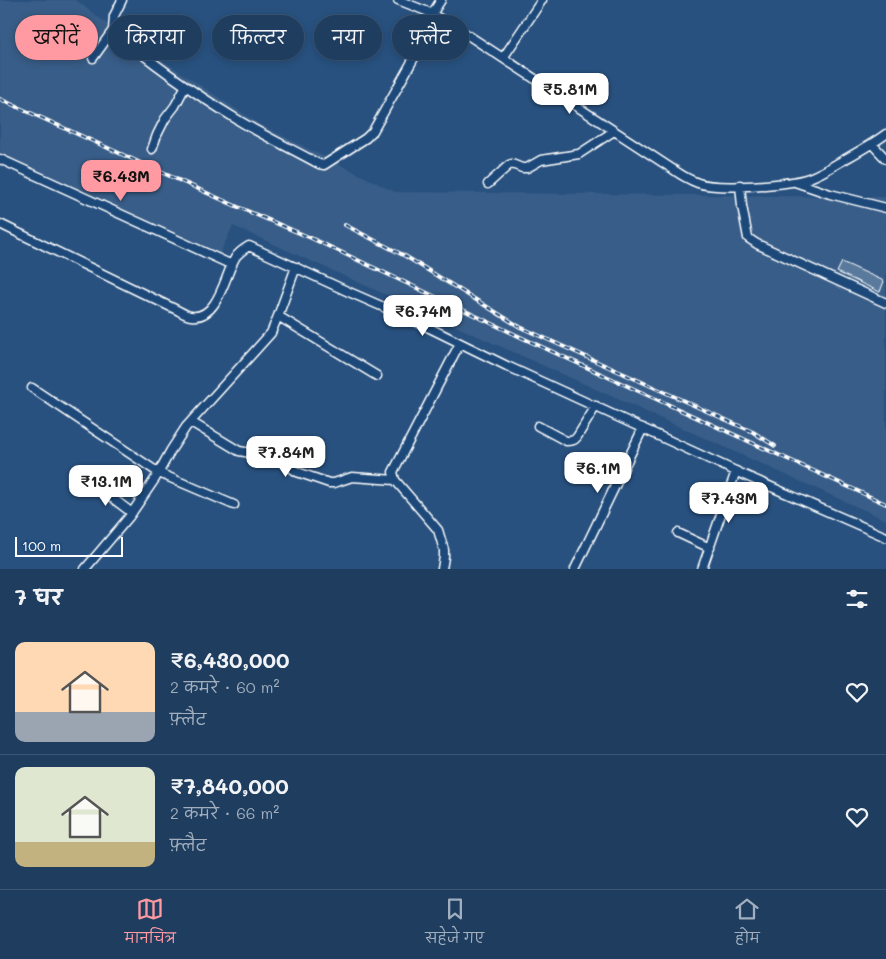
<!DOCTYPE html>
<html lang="hi">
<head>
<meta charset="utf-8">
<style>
  body { margin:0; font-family:Mali,"Playpen Sans Deva",sans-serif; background:#2b4868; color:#f1f3f6; height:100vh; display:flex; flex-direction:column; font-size:19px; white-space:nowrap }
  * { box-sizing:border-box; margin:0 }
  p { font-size:16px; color:#a1aebd }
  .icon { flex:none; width:28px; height:28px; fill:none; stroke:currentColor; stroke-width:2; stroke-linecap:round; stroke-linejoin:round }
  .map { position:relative; height:569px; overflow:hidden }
  .drawer { display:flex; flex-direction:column; background:#1e3d5f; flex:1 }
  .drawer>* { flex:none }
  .guide { position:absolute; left:15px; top:15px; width:500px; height:45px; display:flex; gap:10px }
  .scale { position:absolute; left:15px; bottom:12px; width:108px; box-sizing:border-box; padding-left:5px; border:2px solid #fff; border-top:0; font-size:14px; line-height:18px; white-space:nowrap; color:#fff; -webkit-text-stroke:4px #1f4a7a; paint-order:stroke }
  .price { position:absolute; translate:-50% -42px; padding:0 11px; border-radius:10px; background:#fff; color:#222; font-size:16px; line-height:32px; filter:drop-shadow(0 1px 2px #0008) }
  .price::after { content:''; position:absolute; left:50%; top:30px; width:15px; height:11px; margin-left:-8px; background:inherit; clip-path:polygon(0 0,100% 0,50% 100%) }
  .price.selected { background:#ff9aa2; color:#111 }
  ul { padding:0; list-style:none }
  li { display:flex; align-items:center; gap:15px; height:125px; padding:0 15px }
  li+li { border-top:1px solid #3c5674 }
  li span { display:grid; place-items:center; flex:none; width:140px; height:100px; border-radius:10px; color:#555 }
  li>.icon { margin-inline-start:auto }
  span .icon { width:60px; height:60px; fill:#fffc; stroke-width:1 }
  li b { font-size:21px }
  h2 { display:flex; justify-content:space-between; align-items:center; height:60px; padding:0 15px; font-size:21px }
  .pill { padding:0 18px; border-radius:22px; background:#1e3d5f; box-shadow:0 2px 8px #0003,0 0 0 1px #3c5674; font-size:18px; line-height:45px }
  .pill.selected { background:#ff9aa2; color:#111 }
  .tab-bar { display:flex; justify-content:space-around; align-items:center; height:70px; border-top:1px solid #3c5674; background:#1e3d5f; font-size:14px; color:#a1aebd }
  .tab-bar a { display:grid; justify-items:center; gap:2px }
  .tab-bar .selected { color:#ff9aa2 }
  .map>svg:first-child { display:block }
</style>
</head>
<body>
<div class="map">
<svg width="886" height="569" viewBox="0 0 886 569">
  <rect width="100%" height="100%" fill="#28517f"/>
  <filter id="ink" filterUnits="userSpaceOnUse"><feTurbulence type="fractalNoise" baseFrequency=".02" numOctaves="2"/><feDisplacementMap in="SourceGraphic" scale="10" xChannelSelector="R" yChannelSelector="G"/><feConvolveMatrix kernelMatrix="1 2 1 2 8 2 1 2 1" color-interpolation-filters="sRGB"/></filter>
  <g filter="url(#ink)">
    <!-- built -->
    <path fill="#375d88" d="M 0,0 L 76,0 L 106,23 L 259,124 L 395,192 L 886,197 L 886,520 L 233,226 L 217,260 L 0,157 Z"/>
    <!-- building -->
    <path fill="#5a7a9d" stroke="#fff" d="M 842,262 L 884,281 L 880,292 L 837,272 Z"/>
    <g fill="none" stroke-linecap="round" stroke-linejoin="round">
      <defs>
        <path id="minor" d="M 398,0 L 426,11 L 457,28 L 674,170 C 681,175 690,180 698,183 C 717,190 789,185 809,178 C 820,174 830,168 840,162 C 856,153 871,145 886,134
          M 432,14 L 441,0
          M 113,30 C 152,64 194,93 238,120 C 264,136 292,149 319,164 L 324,165 L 366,138 L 373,131 L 437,17
          M 93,58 L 113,30 L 114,16 L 122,0
          M 503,58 L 542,0
          M 872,144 L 886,159
          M 152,149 L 157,135 L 165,119 L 175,106 L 185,87
          M 0,159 L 232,265
          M 795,182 L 830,194 L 886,208
          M 488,184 L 509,165 L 512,164 L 522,168 L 527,168 L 541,160 L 579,154 L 614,131
          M 740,185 L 742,206 L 748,238 L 757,244 L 886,303
          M 0,224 L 177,310 C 181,312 187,316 191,316 C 218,320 225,275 235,258 C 238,253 244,249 249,246 L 349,292 L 411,319 L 507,366 L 744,475 L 886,537
          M 278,316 L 377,376
          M 32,388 L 159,473 L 234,505
          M 191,422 L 239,451 L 275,457 L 281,460 L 297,472 L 329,483 L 334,483 L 352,477 L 395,480
          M 538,426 L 566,441 C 571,441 574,441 577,437 L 596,406
          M 94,484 L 132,513
          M 678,533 L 710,548
          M 85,569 L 129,517 L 155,479 L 171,450 L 186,427 L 271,333 L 278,316 L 296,267
          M 442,569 L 444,557 L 444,550 L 438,530 L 395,480 L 393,472 L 460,343
          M 575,569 L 643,428
          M 702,569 L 736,471"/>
      </defs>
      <!-- minor casing -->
      <use href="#minor" stroke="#fff" stroke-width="11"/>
      <!-- minor -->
      <use href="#minor" stroke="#1f4a7a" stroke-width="8"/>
      <defs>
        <path id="rail" d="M 0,99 L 238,207 L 311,238 L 529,341 L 886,504
          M 345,225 L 405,256 L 520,327 L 753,432 L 775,446"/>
      </defs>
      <!-- rail casing -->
      <use href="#rail" stroke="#fff" stroke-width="4"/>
      <!-- rail -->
      <use href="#rail" stroke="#1f4a7a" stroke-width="2" stroke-dasharray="5.5" stroke-linecap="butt"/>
    </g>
  </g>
</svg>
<div class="scale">100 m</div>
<b class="price" style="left:570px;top:115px">₹5.81M</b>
<b class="price selected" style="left:121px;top:202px">₹6.43M</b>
<b class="price" style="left:423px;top:337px">₹6.74M</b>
<b class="price" style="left:286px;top:478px">₹7.84M</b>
<b class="price" style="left:598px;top:494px">₹6.1M</b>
<b class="price" style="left:106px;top:507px">₹13.1M</b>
<b class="price" style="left:729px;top:524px">₹7.43M</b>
<div class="guide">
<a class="pill selected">खरीदें</a>
<a class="pill">किराया</a>
<a class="pill">फ़िल्टर</a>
<a class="pill">नया</a>
<a class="pill">फ़्लैट</a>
</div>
</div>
<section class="drawer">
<h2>7 घर<svg class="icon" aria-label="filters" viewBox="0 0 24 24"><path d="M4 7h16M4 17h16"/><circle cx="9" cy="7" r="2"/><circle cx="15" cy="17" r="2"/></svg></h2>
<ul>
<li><span style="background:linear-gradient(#ffd9b3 70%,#9aa5b1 0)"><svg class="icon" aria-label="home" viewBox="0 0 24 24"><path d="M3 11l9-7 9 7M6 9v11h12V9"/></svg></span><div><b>₹6,430,000</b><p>2 कमरे · 60 m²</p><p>फ़्लैट</p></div><svg class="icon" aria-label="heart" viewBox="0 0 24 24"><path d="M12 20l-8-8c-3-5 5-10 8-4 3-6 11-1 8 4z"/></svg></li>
<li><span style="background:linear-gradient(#dfe7d0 75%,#c2b280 0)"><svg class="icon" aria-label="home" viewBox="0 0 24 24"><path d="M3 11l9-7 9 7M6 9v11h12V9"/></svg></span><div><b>₹7,840,000</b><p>2 कमरे · 66 m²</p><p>फ़्लैट</p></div><svg class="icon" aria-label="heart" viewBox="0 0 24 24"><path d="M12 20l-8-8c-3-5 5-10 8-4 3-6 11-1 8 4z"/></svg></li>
</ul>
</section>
<nav class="tab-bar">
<a class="selected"><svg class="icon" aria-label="map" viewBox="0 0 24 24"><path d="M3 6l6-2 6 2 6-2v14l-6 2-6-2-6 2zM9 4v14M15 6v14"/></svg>मानचित्र</a>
<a><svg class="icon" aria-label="saved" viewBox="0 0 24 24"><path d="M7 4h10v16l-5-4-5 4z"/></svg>सहेजे गए</a>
<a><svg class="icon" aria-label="home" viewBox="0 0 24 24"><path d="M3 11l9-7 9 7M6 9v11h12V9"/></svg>होम</a>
</nav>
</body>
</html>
